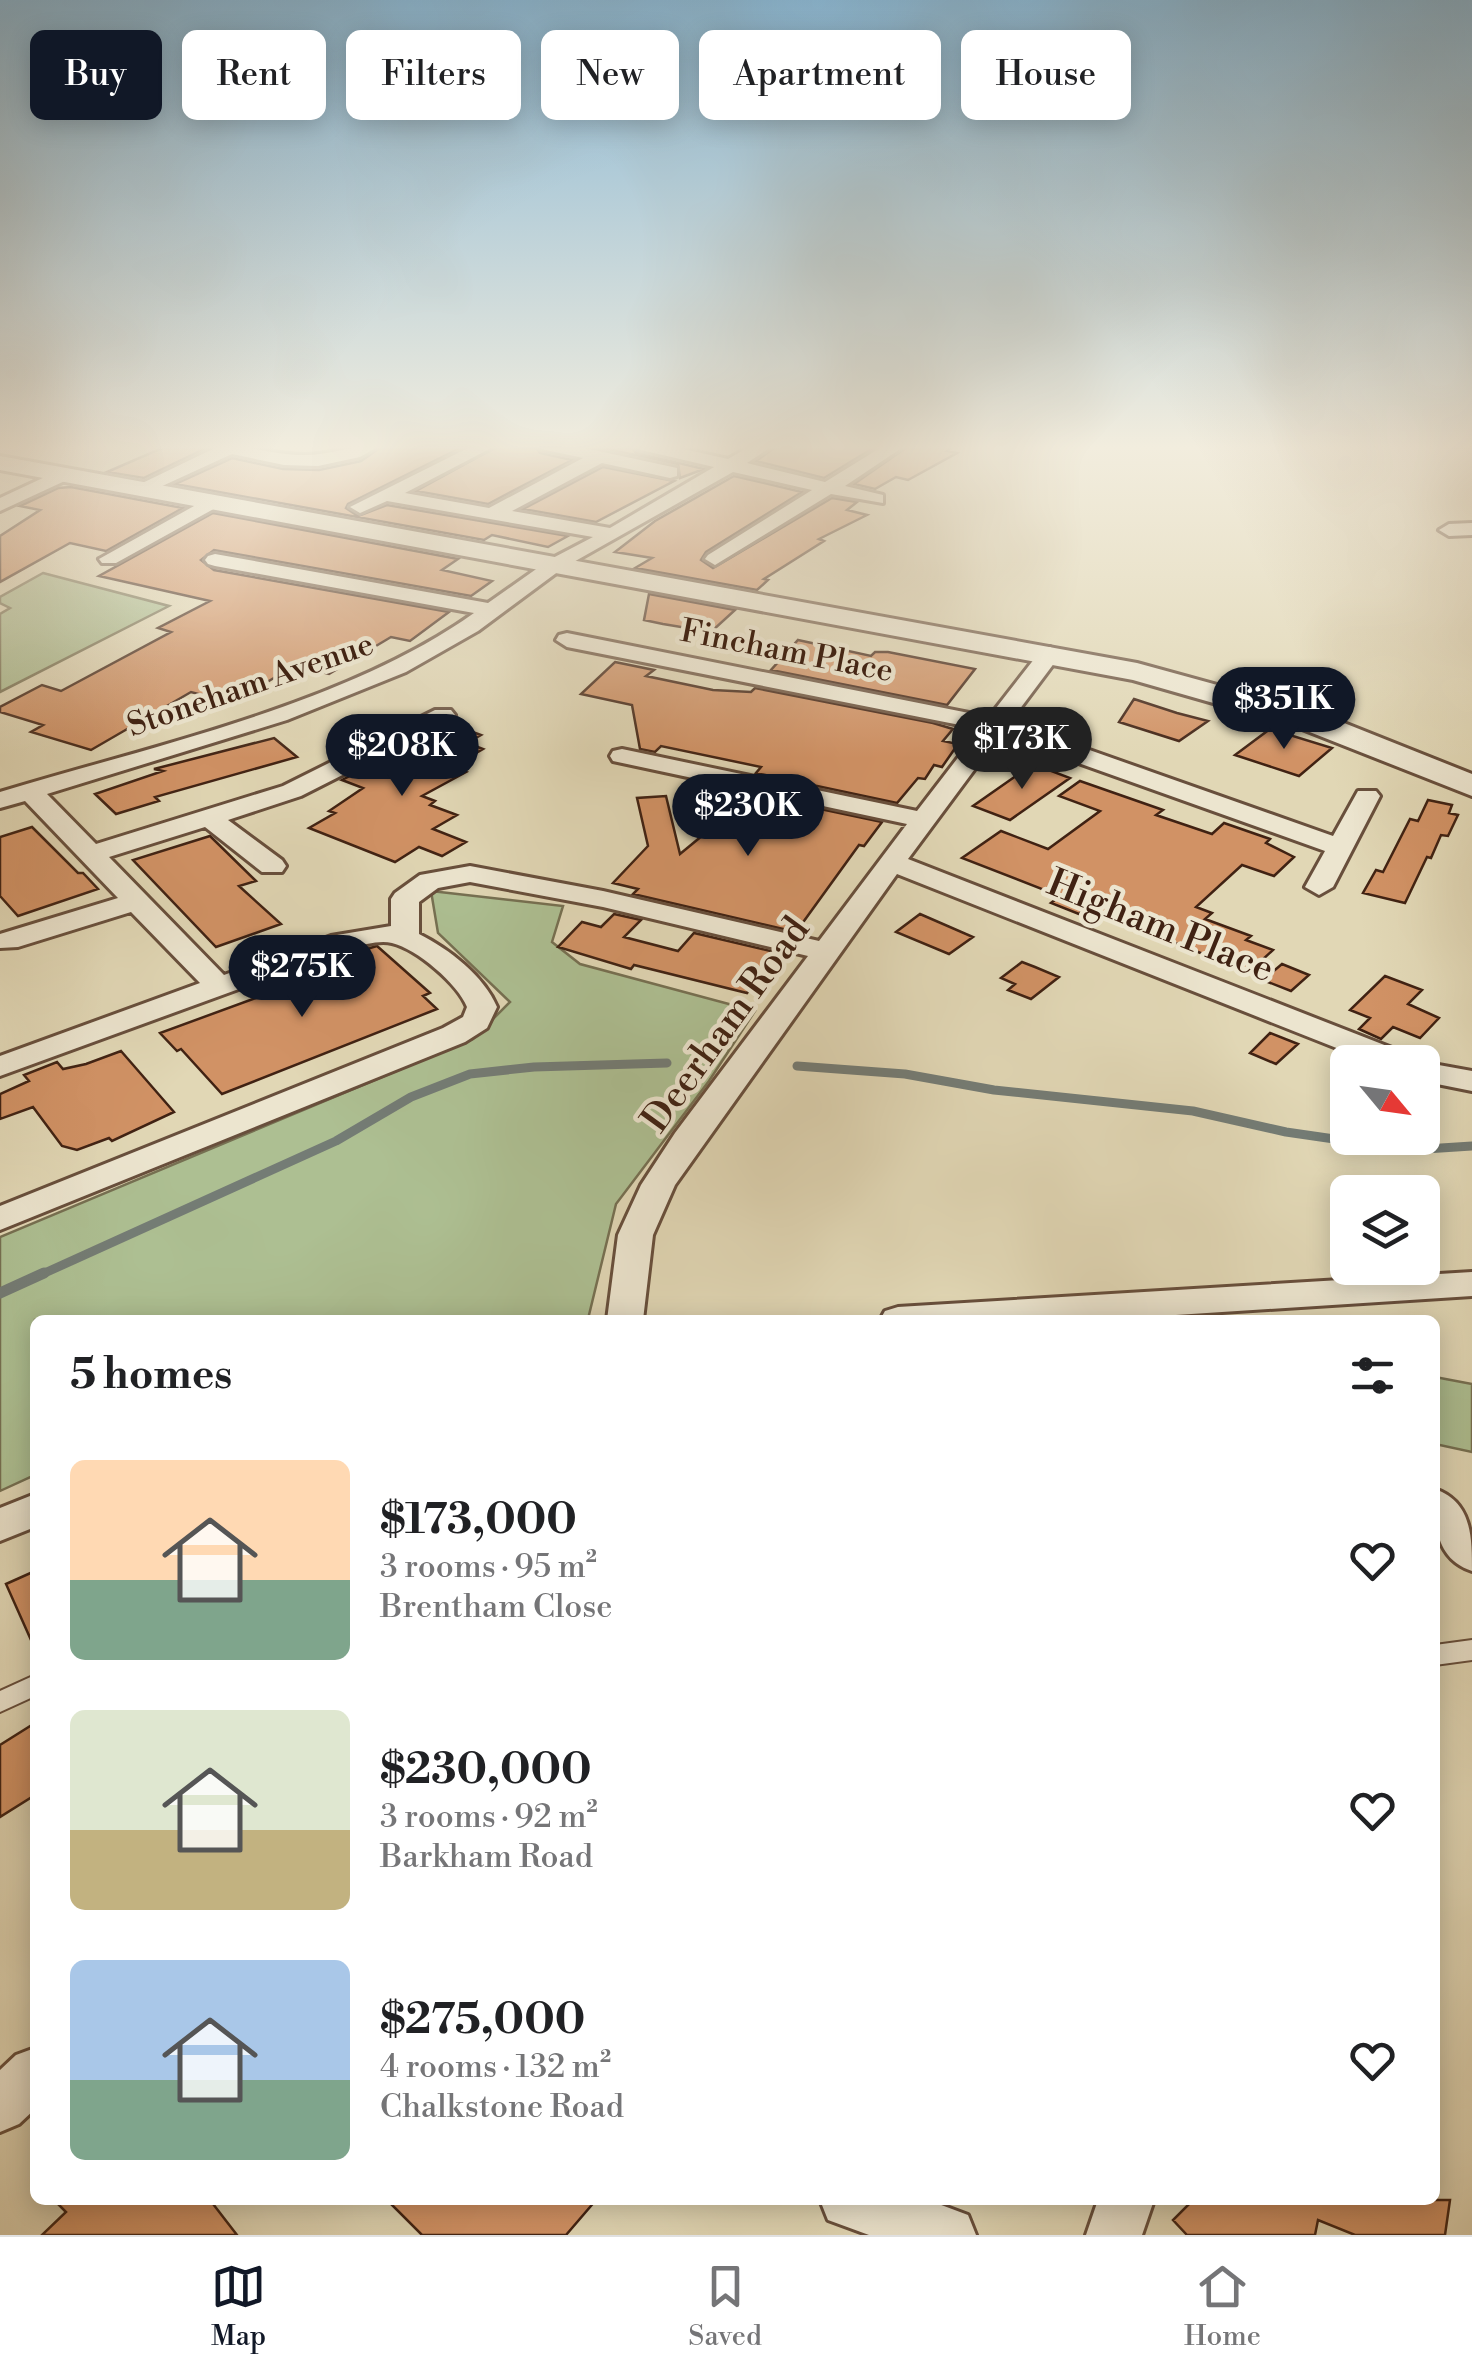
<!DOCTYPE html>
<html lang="en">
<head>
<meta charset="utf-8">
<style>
  body { margin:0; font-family:"Libre Bodoni",serif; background:#f6f6f6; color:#202124; height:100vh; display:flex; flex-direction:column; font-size:38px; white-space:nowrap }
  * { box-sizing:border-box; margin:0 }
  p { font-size:32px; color:#757577 }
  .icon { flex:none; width:55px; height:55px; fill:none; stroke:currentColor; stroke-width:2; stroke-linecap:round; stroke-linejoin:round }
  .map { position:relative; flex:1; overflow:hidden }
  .panel { position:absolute; left:30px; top:1315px; width:1410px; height:890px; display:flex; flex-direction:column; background:#fff; border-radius:15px; box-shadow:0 5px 25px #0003 }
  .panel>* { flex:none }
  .top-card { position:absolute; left:30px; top:30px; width:1412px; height:90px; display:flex; gap:20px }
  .needle { width:65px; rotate:119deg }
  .tools { position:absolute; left:1330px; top:1045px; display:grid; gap:20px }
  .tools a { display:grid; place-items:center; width:110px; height:110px; border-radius:15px; background:#fff; box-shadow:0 5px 25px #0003; font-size:50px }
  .price { position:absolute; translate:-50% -85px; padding:0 22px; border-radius:35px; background:#111827; color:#fff; font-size:32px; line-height:65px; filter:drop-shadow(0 2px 5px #0008) }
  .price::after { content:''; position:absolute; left:50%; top:60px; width:30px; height:22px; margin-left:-15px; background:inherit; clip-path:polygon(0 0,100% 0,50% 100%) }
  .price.on { background:#222; color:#fff }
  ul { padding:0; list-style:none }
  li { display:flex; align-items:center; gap:30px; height:250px; padding:0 40px }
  li span { display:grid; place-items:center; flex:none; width:280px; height:200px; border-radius:15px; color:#555 }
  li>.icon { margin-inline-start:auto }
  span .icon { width:120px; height:120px; fill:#fffc; stroke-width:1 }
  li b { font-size:42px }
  h2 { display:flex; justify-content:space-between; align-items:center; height:120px; padding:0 40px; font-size:42px }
  .chip { padding:0 35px; border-radius:15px; background:#fff; box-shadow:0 5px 25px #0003; font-size:35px; line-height:90px }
  .chip.on { background:#111827; color:#fff }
  .tabs { display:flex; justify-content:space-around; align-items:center; height:140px; border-top:2px solid #e0e0e0; background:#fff; font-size:28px; color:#757577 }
  .tabs a { display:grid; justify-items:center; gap:5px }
  .tabs .on { color:#111827 }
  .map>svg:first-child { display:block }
</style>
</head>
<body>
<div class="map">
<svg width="1472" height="2235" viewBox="0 0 1472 2235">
  <rect width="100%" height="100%" fill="#e1d7b5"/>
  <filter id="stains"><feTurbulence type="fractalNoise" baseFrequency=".002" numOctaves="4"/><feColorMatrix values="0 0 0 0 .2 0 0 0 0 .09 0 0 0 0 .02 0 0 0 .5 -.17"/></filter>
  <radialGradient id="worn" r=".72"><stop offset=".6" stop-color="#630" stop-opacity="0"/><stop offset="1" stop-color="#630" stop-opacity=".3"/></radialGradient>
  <!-- green -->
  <path fill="#adbf92" stroke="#767052" stroke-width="2.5" d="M 43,573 L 169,606 L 0,692 L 0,614 L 10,608 L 0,603 L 0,597 Z
    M 431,891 L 563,906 L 552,942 L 580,964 L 755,1011 L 709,1081 L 616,1204 L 588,1319 L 35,1320 L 35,1475 L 0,1491 L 0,1237 L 473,1039 L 510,1002 L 438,933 Z
    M 1435,1377 L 1472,1384 L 1472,1452 L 1435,1444 Z"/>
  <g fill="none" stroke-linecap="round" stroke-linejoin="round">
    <!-- stream-far2 -->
    <path stroke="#747c75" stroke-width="5" d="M 1409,445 L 1472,446"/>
    <!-- stream-far1 -->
    <path stroke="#747c75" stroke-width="9" d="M 797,1066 L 905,1074 L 994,1090 L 1193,1111 L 1286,1132 L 1410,1150 L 1472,1146
      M 38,1276 L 336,1141 L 411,1097 L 470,1074 L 534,1067 L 667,1063"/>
    <!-- stream -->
    <path stroke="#747c75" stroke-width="11" d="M 0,1293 L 44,1273"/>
  </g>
  <!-- building -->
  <path fill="#d19265" stroke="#402213" stroke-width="2.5" d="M 169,445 L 213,445 L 144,478 L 107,472 Z
    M 384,445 L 466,445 L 348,504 L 346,508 L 358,516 L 387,505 L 568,536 L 548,547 L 492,535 L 484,540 L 175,484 L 232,458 L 283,469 L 319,470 L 361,461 Z
    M 500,445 L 534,445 L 540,453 L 572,460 L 488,504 L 416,491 Z
    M 588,445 L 630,445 L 636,453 L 704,469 L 680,478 L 678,464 Z
    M 778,445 L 878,445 L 824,478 L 756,461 Z
    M 910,445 L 957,445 L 947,451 L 957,453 L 908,480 L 896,477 L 875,489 L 854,484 Z
    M 603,467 L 674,481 L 596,522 L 523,509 Z
    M 734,476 L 802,492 L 706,552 L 701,560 L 713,568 L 832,498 L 857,502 L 847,510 L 867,515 L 819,539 L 824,541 L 764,579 L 768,580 L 757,590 L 635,568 L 652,558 L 615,552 L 655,521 Z
    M 71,487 L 183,508 L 106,551 L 70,543 L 0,582 L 0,536 L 40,510 L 20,506 L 58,488 Z
    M 213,513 L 458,559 L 442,570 L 492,581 L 471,596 L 214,550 L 201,560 L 214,570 L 449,612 L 410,641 L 391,637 L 329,674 L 295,665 L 233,703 L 191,692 L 91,750 L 31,732 L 43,725 L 0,712 L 0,707 L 42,685 L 61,691 L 171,632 L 158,628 L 210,601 L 99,576 Z
    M 649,594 L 735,610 L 711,632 L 663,624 L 644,620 Z
    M 798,640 L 871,656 L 875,652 L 888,652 L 975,669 L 947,705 L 771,670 Z
    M 615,662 L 654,670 L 646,676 L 713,690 L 751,692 L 755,688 L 933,723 L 953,729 L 943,741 L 958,744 L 942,767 L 934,765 L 925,779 L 918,778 L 897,803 L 756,773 L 761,767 L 661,746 L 655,752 L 640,749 L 632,705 L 581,694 Z
    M 1134,699 L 1177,713 L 1208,721 L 1179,741 L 1119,722 Z
    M 451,724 L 481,735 L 467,743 L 483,749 L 452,767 L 466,772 L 422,796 L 435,801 L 430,805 L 457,815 L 433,829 L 466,842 L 442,856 L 419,847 L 395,862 L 309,828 L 335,813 L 329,811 L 363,788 L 342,780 Z
    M 1270,729 L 1332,748 L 1299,776 L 1235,755 Z
    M 274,738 L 297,757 L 155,797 L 159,801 L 116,814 L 95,794 L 163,771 L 154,769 Z
    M 1033,764 L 1070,778 L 1010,820 L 973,806 Z
    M 1080,781 L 1163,810 L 1156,815 L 1212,834 L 1224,823 L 1270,839 L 1266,843 L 1294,857 L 1274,876 L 1242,865 L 1196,907 L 1212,913 L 1205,919 L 1251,936 L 1246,940 L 1273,950 L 1249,972 L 1086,908 L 1079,914 L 1051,903 L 1060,896 L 962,858 L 1001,831 L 1048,849 L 1100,811 L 1059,796 Z
    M 740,792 L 882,822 L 864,846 L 859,845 L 796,932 L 633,894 L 638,889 L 613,883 L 648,846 L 637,798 L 666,796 L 680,854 L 703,835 Z
    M 1428,800 L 1452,805 L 1449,813 L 1458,815 L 1448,836 L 1441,835 L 1431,858 L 1427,857 L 1405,903 L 1363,893 L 1376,870 L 1383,872 L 1410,819 L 1418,821 Z
    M 32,827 L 78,873 L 83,873 L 98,889 L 18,916 L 0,896 L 0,837 Z
    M 210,836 L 256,881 L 239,886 L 281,924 L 216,947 L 133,860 Z
    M 614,914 L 641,920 L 624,937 L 678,951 L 694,933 L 779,953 L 747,993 L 634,965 L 631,969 L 558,947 L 582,922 L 601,927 Z
    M 920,914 L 973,937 L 949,954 L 896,932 Z
    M 377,946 L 430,993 L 423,996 L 437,1009 L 222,1094 L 181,1049 L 177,1051 L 160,1033 L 327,972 L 336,967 L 329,960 Z
    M 1022,962 L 1035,967 L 1059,977 L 1031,999 L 1008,990 L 1015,984 L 1001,978 Z
    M 1282,964 L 1309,975 L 1291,991 L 1263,980 Z
    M 1385,976 L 1422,990 L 1408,1004 L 1439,1018 L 1420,1038 L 1393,1027 L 1381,1039 L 1359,1029 L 1370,1018 L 1350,1010 Z
    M 1270,1033 L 1298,1044 L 1276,1064 L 1250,1053 Z
    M 121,1051 L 174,1112 L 112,1141 L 109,1138 L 77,1150 L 62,1146 L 33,1107 L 0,1119 L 0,1094 L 29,1081 L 24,1075 L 57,1062 L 63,1069 L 86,1064 Z
    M 35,1571 L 35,1649 L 6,1584 Z
    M 35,1723 L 35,1795 L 0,1817 L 0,1745 Z
    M 54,2200 L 210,2200 L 237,2235 L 42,2235 L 66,2212 Z
    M 387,2200 L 596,2200 L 566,2235 L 422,2235 Z
    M 1193,2200 L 1450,2200 L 1445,2235 L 1355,2235 L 1318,2220 L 1315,2235 L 1187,2235 L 1173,2220 Z"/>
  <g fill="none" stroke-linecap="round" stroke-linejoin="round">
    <defs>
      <path id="service" d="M 1472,1640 L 1472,1660 L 1435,1665 L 1435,1645 Z
        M 35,1675 L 35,1696 L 0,1712 L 0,1691 Z"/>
      <path id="minor" d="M 221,445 C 249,445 273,455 304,455 C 331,455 355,444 381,445 L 360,457 L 318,466 L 284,465 L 232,454 L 147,493 L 140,495 L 130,489 Z
        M 474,445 L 497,445 L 405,493 L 489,508 L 583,458 L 541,449 L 538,445 L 571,445 L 677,468 L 677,476 L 670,478 L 602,463 L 512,511 L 610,528 L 714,467 L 637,449 L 634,445 L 666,445 L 728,459 L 752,445 L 774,445 L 747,463 L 825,482 L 885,445 L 906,445 L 845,486 L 883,495 L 883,503 L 831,494 L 715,565 L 705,559 L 708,555 L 812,490 L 733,472 L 563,568 L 478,631 L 406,672 L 287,720 L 47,794 L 96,844 L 283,786 L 435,710 L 451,710 L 455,715 L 451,720 L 301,796 L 228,820 L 282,860 L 286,866 L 282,872 L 262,872 L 205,827 L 109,857 L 224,975 L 331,936 L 391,926 L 391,899 L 395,893 L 420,875 L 470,866 L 603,891 L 819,941 L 907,824 L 613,761 L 610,756 L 613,751 L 622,749 L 917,811 L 980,729 L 567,647 L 556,640 L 559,635 L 567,633 L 989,717 L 1042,649 L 1050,647 L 1061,654 L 1010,722 L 1333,836 L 1358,791 L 1376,791 L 1380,796 L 1333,887 L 1319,895 L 1305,887 L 1325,851 L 1000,735 L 908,859 L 1410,1055 L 1415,1062 L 1372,1062 L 897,874 L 675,1185 L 653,1235 L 643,1320 L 607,1320 L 618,1235 L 641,1185 L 675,1133 L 808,956 L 603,907 L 470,882 L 438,888 L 419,902 L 419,934 C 449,949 484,976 497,1007 L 487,1028 L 465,1042 L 0,1230 L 0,1206 L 443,1028 L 463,1017 L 467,1007 C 458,984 417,949 392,943 C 379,940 364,945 351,948 L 0,1076 L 0,1056 L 200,983 L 131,912 L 18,947 L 0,948 L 0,934 L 118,898 L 25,801 L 0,808 L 0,792 C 151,746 345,705 474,613 L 215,566 L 208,564 L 205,560 L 208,556 L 215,554 L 488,603 L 549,560 L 593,537 L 387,501 L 360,513 L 350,507 Z
        M 62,469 L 69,471 L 69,479 L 0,511 L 0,498 Z
        M 212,496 L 222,502 L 219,506 L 116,563 L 102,563 L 99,559 Z
        M 1472,523 L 1472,535 L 1449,536 L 1439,530 L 1449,524 Z
        M 1418,1062 L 1422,1062 L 1472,1071 L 1472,1091 L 1422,1081 L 1422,1062 Z
        M 1472,1272 L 1472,1296 L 1099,1320 L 880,1320 L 885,1311 L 898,1307 Z
        M 1435,1489 C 1472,1502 1472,1537 1472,1571 C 1434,1558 1435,1523 1435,1489 Z
        M 35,1494 L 35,1527 L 0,1541 L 0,1508 Z
        M 35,2048 L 35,2109 L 19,2124 L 0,2132 L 0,2070 L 16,2055 Z
        M 820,2200 L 928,2200 L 968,2215 L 976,2235 L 869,2235 L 828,2220 Z
        M 1098,2200 L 1154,2200 L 1142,2235 L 1086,2235 Z"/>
      <path id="tertiary" d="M 0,456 L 1137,663 L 1319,713 L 1472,774 L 1472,796 L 1297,727 L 1133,680 L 0,470 Z"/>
    </defs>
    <!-- service casing -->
    <use href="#service" stroke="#684f3c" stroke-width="4"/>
    <!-- minor casing -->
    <use href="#minor" stroke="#684f3c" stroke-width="6"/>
    <!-- tertiary casing -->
    <use href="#tertiary" stroke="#684f3c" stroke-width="6"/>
    <!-- service -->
    <use href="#service" fill="#ece5cf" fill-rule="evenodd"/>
    <!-- minor -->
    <use href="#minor" fill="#ece5cf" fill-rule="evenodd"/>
    <!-- tertiary -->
    <use href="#tertiary" fill="#ece5cf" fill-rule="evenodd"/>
  </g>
  <!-- sky -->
  <linearGradient id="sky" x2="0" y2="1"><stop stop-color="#87b6d4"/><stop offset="0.59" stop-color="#f2edde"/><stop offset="1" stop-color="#f2edde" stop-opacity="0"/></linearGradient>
  <rect width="1472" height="758" fill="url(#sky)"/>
  <g text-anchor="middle" stroke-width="9" stroke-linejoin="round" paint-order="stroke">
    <!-- far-street labels -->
    <g font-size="32" fill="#402213" stroke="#ece5cf">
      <text transform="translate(787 650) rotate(11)" y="11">Fincham Place</text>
      <text transform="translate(250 684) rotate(-19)" y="11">Stoneham Avenue</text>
    </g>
    <!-- street labels -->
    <g font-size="38" fill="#402213" stroke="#ece5cf">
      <text transform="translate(1161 925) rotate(22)" y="13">Higham Place</text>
      <text transform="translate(725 1024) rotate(-54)" y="13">Deerham Road</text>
    </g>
  </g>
  <rect width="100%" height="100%" filter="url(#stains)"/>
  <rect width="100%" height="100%" fill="url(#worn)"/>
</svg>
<div class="tools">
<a><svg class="needle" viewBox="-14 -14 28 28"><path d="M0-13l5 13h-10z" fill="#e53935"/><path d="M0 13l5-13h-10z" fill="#757577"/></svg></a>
<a><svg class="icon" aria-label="layers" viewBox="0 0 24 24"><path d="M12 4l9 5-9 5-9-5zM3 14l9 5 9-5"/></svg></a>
</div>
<b class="price" style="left:1284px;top:752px">$351K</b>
<b class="price on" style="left:1022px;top:792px">$173K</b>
<b class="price" style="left:402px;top:799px">$208K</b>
<b class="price" style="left:748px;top:859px">$230K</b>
<b class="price" style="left:302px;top:1020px">$275K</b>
<div class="top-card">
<a class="chip on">Buy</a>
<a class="chip">Rent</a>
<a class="chip">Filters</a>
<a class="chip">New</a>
<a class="chip">Apartment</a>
<a class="chip">House</a>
</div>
<section class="panel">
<h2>5 homes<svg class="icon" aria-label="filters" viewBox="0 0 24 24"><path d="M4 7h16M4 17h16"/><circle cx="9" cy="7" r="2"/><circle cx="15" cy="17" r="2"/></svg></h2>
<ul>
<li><span style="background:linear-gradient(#ffd9b3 60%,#7fa58c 0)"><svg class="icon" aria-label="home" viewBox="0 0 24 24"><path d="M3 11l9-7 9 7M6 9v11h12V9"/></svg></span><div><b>$173,000</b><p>3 rooms · 95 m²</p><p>Brentham Close</p></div><svg class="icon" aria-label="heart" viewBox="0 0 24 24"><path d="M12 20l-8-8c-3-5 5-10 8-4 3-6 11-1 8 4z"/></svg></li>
<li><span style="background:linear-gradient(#dfe7d0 60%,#c2b280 0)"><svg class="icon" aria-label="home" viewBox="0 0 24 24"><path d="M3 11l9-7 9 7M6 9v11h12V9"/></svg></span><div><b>$230,000</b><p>3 rooms · 92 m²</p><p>Barkham Road</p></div><svg class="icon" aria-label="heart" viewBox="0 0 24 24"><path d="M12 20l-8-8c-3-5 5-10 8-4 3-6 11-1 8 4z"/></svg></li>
<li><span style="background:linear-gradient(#a9c7e8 60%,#7fa58c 0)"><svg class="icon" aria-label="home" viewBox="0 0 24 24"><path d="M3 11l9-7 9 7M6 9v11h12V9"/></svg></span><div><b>$275,000</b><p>4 rooms · 132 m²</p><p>Chalkstone Road</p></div><svg class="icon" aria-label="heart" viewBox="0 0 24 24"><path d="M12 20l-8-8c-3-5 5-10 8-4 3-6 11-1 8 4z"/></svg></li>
</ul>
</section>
</div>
<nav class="tabs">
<a class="on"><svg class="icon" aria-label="map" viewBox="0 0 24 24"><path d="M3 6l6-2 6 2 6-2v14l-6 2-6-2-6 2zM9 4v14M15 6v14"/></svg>Map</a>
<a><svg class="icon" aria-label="saved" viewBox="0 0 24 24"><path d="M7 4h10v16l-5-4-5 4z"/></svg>Saved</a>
<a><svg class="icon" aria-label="home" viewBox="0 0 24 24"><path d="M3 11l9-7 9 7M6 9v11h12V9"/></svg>Home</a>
</nav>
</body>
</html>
